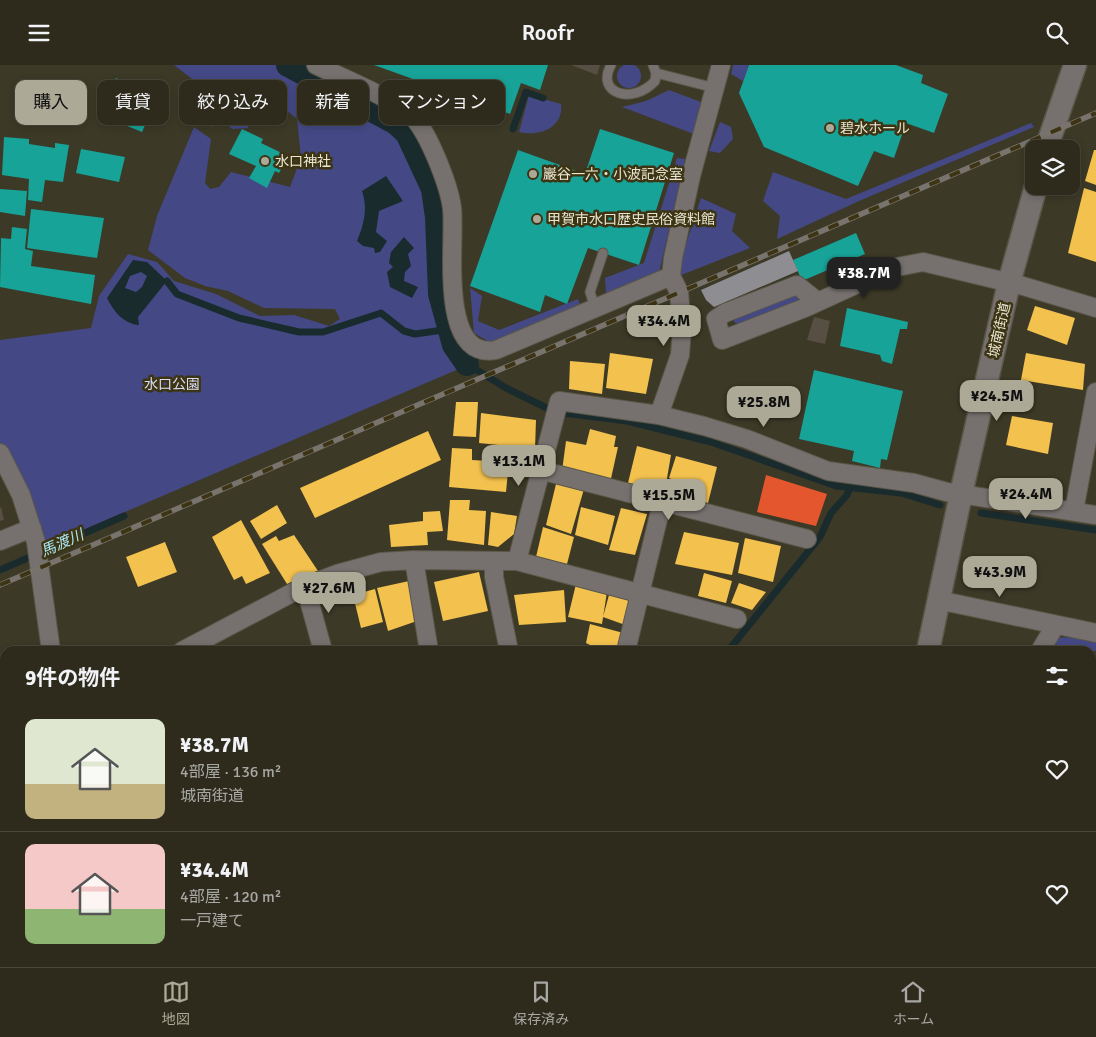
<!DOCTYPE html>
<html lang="ja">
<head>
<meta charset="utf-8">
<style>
  body { margin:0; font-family:Signika,"Noto Sans JP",sans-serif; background:#3a372a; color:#f1f3f6; height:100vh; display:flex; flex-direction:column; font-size:19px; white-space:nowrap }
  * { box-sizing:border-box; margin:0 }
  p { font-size:16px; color:#a7a7a4 }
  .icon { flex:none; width:28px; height:28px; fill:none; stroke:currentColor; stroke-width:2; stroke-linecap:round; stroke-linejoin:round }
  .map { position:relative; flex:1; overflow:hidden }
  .drawer { position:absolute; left:0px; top:581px; width:1096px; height:321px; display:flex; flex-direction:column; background:#2e2b1d; border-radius:15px 15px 0 0; box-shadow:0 2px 8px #0003,0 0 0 1px #49473b }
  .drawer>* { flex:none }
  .banner { position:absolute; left:15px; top:15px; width:500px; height:45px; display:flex; gap:10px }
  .fabs { position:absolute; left:1025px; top:75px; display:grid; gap:10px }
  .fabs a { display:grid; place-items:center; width:55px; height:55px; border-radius:10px; background:#2e2b1d; box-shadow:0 2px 8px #0003,0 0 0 1px #49473b; font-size:25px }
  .price { position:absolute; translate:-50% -42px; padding:0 11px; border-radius:10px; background:#ada997; color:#111; font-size:16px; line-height:32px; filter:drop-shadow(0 1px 2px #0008) }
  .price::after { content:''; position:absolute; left:50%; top:30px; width:15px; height:11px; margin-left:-8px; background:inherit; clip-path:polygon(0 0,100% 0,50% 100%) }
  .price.on { background:#222; color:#fff }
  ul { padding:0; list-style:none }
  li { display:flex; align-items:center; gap:15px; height:125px; padding:0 25px }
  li+li { border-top:1px solid #49473b }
  li span { display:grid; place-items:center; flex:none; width:140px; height:100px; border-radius:10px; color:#555 }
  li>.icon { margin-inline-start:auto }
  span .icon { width:60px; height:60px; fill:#fffc; stroke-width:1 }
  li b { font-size:21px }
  h2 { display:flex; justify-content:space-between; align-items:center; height:60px; padding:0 25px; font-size:21px }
  .pill { padding:0 18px; border-radius:10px; background:#2e2b1d; box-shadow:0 2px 8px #0003,0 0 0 1px #49473b; font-size:18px; line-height:45px }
  .pill.on { background:#ada997; color:#111 }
  header { display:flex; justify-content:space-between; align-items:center; height:65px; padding:0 25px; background:#2e2b1d; font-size:22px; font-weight:600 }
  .tabs { display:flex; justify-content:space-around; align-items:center; height:70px; border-top:1px solid #49473b; background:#2e2b1d; font-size:14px; color:#a7a7a4 }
  .tabs a { display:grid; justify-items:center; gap:2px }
  .tabs .on { color:#ada997 }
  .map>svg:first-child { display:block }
</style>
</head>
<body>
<header><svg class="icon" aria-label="menu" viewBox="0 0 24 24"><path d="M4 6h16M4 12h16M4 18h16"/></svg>Roofr<svg class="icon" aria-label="search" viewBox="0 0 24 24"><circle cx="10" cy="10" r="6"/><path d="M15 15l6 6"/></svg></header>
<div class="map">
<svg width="1096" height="902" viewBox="0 0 1096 902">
  <rect width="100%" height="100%" fill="#3d3927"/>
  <!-- green -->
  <path fill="#444986" d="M617 11a12 12 0 1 1 24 0a12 12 0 1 1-24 0Z
    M 174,0 L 297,0 L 359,29 L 410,63 L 440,130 L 442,167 L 447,192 L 455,263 L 455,276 L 468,300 L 41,483 L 0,380 L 0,275 L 91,263 L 99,231 L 128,189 L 157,197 L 174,216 L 216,229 L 260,251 L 294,250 L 329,261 L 340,254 L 335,244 L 264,243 L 228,226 L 205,221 L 185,213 L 148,185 L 157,151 L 194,62 L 211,74 L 205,118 L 210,124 L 219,122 L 231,107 L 290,122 L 301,93 L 297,54 L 270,32 L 252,27 L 239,33 L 252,49 L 248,63 L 232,64 L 222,54 L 212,62 C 197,47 198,42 204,23 Z
    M 733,0 L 749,0 L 743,16 L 731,9 Z
    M 669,25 L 701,37 L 694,69 L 622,42 L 646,36 Z
    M 529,30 L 561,39 C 564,63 539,72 519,67 Z
    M 720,57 L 731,62 L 733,74 L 720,88 L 709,86 Z
    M 1031,58 L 1034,62 L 859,136 L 777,174 L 780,151 L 763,136 L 773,107 L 846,134 Z
    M 677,93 L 685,94 L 659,208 L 606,229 L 605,213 L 644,198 Z
    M 701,133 L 736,149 L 732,166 L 750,183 L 681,210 L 683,188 Z
    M 470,223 L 482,231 L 478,256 L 499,265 L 578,234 L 581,242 L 491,278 L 474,268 Z
    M 797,226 L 804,234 L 741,260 L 734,257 L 734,249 Z
    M 1046,572 L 1096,573 L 1096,586 L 1045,586 Z
    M 199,898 L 274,898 L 253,902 L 200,902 Z"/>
  <!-- water -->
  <path fill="#1a2b2e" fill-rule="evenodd" d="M 386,111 L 403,136 L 379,146 L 376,167 L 387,176 L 380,187 L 375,188 L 374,183 L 363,181 L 357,176 C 364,159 368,144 362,126 Z
    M 404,172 L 414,183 L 408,189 L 411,201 L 405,207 L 404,216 L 418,222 L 412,233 L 390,222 L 387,207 L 393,202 L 389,198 L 391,187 Z
    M 133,195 L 147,197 L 167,216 L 138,252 L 139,260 C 124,259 114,247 107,233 ZM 141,207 L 147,211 L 142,222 L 136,227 L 125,223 L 130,211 Z
    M 1091,596 L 1096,596 L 1096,641 L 1091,647 Z
    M 1091,711 L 1095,806 L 1091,806 Z
    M 930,898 L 963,898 L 963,902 L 930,902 Z"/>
  <!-- homes -->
  <path fill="#f2c14e" d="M 1094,85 L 1096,85 L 1096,120 L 1085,116 Z
    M 1084,123 L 1096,127 L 1096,197 L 1068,188 Z
    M 1035,241 L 1075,253 L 1067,280 L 1027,265 Z
    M 610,288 L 653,294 L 646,329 L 606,323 Z
    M 1026,288 L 1085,299 L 1083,325 L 1021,315 Z
    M 570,296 L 605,299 L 602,329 L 569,324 Z
    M 456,337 L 478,337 L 476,372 L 453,371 Z
    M 481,348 L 536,355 L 535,384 L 479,378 Z
    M 1012,351 L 1053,358 L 1048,389 L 1006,380 Z
    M 590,364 L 616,371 L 614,382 L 618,382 L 610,418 L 562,406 L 566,376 L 586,380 Z
    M 428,366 L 441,395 L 315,453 L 300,423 Z
    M 637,381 L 671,390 L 665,425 L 648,421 L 646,428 L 627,422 Z
    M 452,383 L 472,384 L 472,395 L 509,397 L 506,427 L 449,422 Z
    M 676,391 L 717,402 L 708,438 L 675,430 L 678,417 L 669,413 Z
    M 556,419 L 584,424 L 571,469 L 546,460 Z
    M 450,435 L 470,435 L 469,445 L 486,446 L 484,480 L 447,475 Z
    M 277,440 L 287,458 L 261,474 L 250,456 Z
    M 581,442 L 615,451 L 608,480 L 575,470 Z
    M 621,443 L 647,449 L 635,490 L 609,485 Z
    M 440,446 L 443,466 L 427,467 L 428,480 L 391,482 L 389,460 L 423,456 L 423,447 Z
    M 491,447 L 517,451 L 514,469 L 498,482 L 488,480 Z
    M 241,455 L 270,508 L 246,519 L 242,511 L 234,515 L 212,472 Z
    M 543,462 L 574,472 L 567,499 L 536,492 Z
    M 684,467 L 739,478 L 732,510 L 675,499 Z
    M 294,470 L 318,506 L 287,519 L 262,479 L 276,471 L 279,476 Z
    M 745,473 L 781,481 L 773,517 L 738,508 Z
    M 165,477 L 177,507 L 138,522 L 126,492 Z
    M 479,507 L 488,546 L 443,556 L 434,517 Z
    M 704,508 L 732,516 L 726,538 L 698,531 Z
    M 409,516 L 417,556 L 388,566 L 377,523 Z
    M 739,518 L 766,527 L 752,545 L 731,538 Z
    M 576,519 L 607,527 L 602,559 L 568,552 Z
    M 375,524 L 383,557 L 361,563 L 353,530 Z
    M 564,525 L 566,557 L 519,560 L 514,530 Z
    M 609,530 L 629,534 L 632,543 L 628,561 L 603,552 Z
    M 590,559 L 627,569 L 623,586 L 597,586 L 598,584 L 586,578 Z
    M 118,898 L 131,898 L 132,902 L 99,902 Z"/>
  <!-- shops -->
  <path fill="#e4572e" d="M 766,410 L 827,429 L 816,461 L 757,447 Z
    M 834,898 L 876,898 L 876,899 L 834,900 Z"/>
  <!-- public -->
  <path fill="#17a398" d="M 374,0 L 548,0 L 540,25 L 521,18 L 510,49 Z
    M 749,0 L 896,0 L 923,10 L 921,18 L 948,29 L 934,68 L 906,58 L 894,93 L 874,86 L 858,121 L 764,82 L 739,28 Z
    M 116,13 L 158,31 L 142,67 L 100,50 Z
    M 242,64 L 263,74 L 261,78 L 288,91 L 279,108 L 275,106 L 267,123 L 249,113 L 256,101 L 229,89 Z
    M 600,64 L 674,88 L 639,200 L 588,183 L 567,239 L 545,230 L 540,247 L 470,221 L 518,85 L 585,109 Z
    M 4,72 L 29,74 L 29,79 L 55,83 L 55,78 L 69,80 L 63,117 L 45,115 L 42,137 L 28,135 L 29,114 L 2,110 Z
    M 81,84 L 125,92 L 119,117 L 76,108 Z
    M 0,124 L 27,126 L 25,151 L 0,147 Z
    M 31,144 L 104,153 L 97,193 L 27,183 Z
    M 12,162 L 27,164 L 25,184 L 33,186 L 31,201 L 95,210 L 91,239 L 0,222 L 1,173 L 11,174 Z
    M 856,168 L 865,189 L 802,216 L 793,195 Z
    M 847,243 L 908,257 L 907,264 L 900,264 L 892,299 L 882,296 L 880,290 L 840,281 Z
    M 814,305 L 903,326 L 887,395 L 881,394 L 880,403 L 852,396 L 854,386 L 799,374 Z"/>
  <!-- industry -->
  <path fill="#8d8d92" d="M 789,186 L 798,206 L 714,242 L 706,235 L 701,225 Z"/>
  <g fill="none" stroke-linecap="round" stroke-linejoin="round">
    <!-- stream -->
    <path stroke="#1a2b2e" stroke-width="7" d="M 513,64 L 526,27 L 543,33
      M 167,216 L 177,229 L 239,253 L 299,267 L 323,267 L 381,248 L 404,266 L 415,269 L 450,264
      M 467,299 L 506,323 L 555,347 L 627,356 L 711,377 L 836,421 L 901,428 L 940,440
      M 981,448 L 1096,465
      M 0,505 L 124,451
      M 728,586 L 820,472 L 831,448 L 847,430 L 850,422"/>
    <!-- canal -->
    <path stroke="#1a2b2e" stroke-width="24" d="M 288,0 L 396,58 L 407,68 L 433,124 L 437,152 L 440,229 L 454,280 L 467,299"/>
  </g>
  <!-- building -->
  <path fill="#574e44" d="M 571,0 L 600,0 L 597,10 Z
    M 814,252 L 830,256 L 825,279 L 807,275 Z
    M 1,442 L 4,455 L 0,456 L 0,443 Z
    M 148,898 L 173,898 L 174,902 L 149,902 Z"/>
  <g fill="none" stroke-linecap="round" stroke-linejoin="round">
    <defs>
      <path id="service" d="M 611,0 C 595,29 633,40 655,16 L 656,8 L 653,0
        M 656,8 L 715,23
        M 595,243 L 590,227 L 603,188
        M 0,632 L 5,631"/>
      <path id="minor" d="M 316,0 C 340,12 397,35 413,52 C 429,69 449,120 452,143 C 456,175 437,296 496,285 L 671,211
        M 818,237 L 797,220 L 725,248 L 716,254 L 722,275 L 807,242 L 892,203 L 923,197 L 1023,221 L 1096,243
        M 659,350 L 680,290 L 682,264 L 679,227 L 671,211 L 673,193 L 691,111 L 721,0
        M 0,388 L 21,430 L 36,477 L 51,586
        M 540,405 L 807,474
        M 1074,446 L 1096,327
        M 0,476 L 32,463
        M 414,495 L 429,586
        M 517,496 L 559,336 L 659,350 L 704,361 L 747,374 L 828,406 L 914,418 L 947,427 L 1096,450
        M 494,497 L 494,512 L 509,586
        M 305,521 L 323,586
        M 938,535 L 1096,568
        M 182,586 L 305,521 L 337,509 L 381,497 L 414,495 L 517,496 L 737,554
        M 626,586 L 662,438
        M 1040,586 L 1055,561
        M 0,816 L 5,814
        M 84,902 L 88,898"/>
      <path id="tertiary" d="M 1046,84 L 1075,0
        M 928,586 L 961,429 L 1009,218 L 1036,121
        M 893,902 L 893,898"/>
    </defs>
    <!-- service casing -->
    <use href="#service" stroke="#5a5748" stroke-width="11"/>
    <!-- minor casing -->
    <use href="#minor" stroke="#5a5748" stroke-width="20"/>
    <!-- tertiary casing -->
    <use href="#tertiary" stroke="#5a5748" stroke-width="25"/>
    <!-- service -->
    <use href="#service" stroke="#76716e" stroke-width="9"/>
    <!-- minor -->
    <use href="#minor" stroke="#76716e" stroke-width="18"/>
    <!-- tertiary -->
    <use href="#tertiary" stroke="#76716e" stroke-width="22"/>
    <defs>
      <path id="rail" d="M 0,520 L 1096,48"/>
    </defs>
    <!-- rail casing -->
    <use href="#rail" stroke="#78746d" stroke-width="5.5"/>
    <!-- rail -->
    <use href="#rail" stroke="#3c3413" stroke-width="4" stroke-dasharray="11" stroke-linecap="butt"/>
  </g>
  <!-- markers -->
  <g fill="#ada997" stroke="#3c3413" stroke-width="2">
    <circle cx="830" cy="63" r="5"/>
    <circle cx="265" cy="96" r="5"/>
    <circle cx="533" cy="109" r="5"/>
    <circle cx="537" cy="154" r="5"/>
  </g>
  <g text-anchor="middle" stroke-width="5" stroke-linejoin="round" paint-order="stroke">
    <!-- poi labels -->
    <g font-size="14" fill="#eae6d3" stroke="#3c3413" text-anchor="start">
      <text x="840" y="68">碧水ホール</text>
      <text x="275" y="101">水口神社</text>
      <text x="543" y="114">巖谷一六・小波記念室</text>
      <text x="547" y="159">甲賀市水口歴史民俗資料館</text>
    </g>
    <!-- street labels -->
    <g font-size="14" fill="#eae6d3" stroke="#3c3413">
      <text transform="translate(999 265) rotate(-77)" y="5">城南街道</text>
    </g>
    <!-- park labels -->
    <g font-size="14" fill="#dadef6" stroke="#3c3413">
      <text x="172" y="324">水口公園</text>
    </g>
    <!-- water labels -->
    <g font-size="15" font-style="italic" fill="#abe8f9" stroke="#3c3413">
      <text transform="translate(62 478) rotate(-24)" y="5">馬渡川</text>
    </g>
  </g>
</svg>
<div class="fabs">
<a><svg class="icon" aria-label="layers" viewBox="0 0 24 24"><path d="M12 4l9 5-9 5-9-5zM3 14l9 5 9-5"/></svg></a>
</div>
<b class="price on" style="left:864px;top:234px">¥38.7M</b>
<b class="price" style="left:664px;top:282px">¥34.4M</b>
<b class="price" style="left:997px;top:357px">¥24.5M</b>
<b class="price" style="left:764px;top:363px">¥25.8M</b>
<b class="price" style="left:519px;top:422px">¥13.1M</b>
<b class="price" style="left:1026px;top:455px">¥24.4M</b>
<b class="price" style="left:669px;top:456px">¥15.5M</b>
<b class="price" style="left:1000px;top:533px">¥43.9M</b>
<b class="price" style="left:329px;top:549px">¥27.6M</b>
<div class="banner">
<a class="pill on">購入</a>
<a class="pill">賃貸</a>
<a class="pill">絞り込み</a>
<a class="pill">新着</a>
<a class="pill">マンション</a>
</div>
<section class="drawer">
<h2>9件の物件<svg class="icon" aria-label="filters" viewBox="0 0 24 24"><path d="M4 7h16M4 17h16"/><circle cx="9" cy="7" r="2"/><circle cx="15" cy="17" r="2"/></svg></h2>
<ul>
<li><span style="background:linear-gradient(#dfe7d0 65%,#c2b280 0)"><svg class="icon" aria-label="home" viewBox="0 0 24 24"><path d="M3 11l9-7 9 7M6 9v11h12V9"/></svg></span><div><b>¥38.7M</b><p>4部屋 · 136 m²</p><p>城南街道</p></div><svg class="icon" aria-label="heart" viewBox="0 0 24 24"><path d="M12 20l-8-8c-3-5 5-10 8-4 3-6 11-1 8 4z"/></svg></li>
<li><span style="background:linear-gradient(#f6c9c9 65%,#8fb573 0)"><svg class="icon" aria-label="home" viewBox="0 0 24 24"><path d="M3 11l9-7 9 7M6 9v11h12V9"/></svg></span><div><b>¥34.4M</b><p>4部屋 · 120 m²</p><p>一戸建て</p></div><svg class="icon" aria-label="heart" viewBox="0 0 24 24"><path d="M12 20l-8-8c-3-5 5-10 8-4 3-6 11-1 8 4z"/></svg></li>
</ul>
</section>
</div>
<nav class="tabs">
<a class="on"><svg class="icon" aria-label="map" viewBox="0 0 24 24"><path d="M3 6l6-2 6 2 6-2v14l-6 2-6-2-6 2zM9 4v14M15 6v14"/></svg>地図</a>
<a><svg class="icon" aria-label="saved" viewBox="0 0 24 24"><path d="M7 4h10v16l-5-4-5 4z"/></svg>保存済み</a>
<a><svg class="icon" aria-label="home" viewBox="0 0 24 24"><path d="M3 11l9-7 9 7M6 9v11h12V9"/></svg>ホーム</a>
</nav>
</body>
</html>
